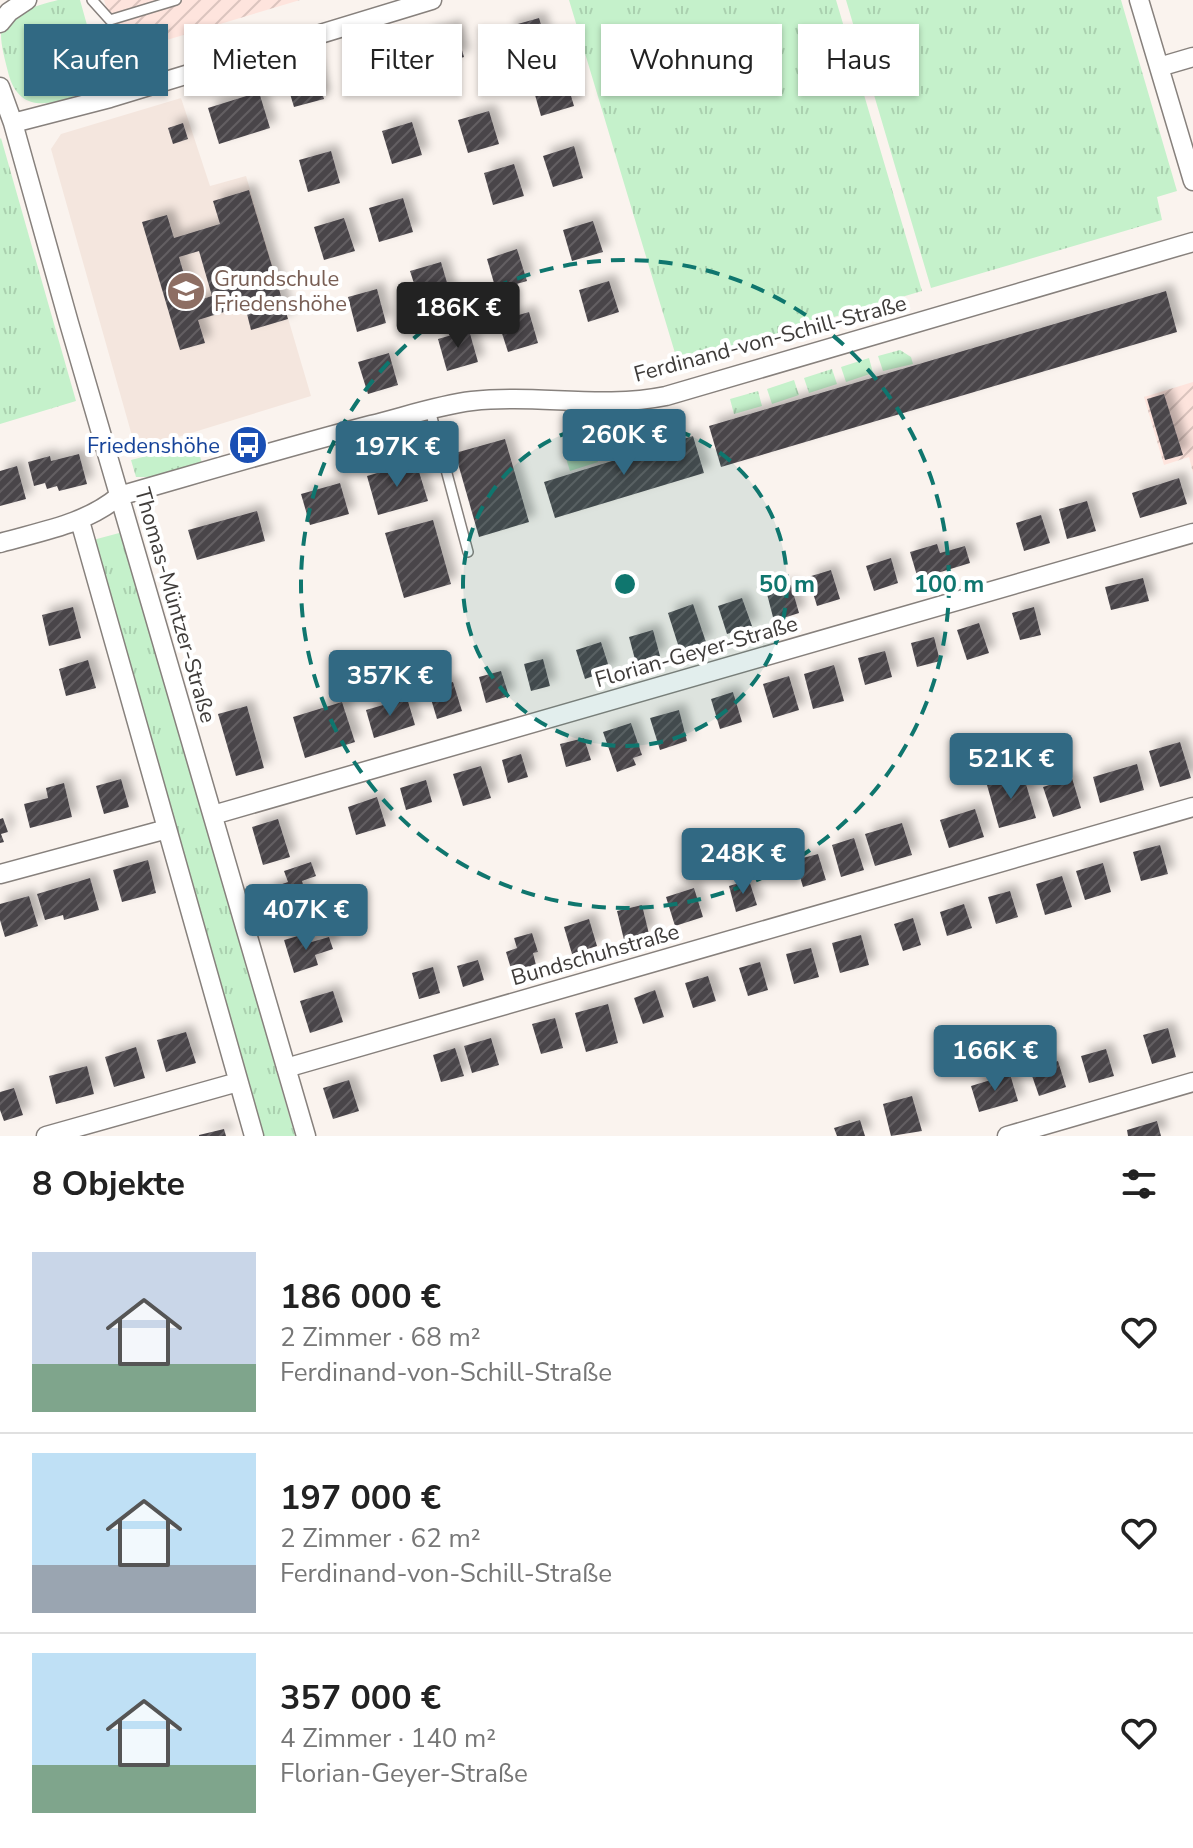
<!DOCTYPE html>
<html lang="de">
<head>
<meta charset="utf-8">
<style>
  body { margin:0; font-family:"Nunito Sans",sans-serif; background:#f6f6f6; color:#222; height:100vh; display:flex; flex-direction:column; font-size:30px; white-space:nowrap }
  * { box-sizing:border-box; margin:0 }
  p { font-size:26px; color:#767676 }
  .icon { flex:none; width:44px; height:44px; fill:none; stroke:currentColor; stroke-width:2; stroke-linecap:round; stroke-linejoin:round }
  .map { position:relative; height:1136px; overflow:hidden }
  .drawer { display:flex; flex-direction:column; background:#fff; flex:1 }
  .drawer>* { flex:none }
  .guide { position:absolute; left:24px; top:24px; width:1146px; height:72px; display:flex; gap:16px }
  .price { position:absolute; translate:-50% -68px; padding:0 18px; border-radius:8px; background:#316983; color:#fff; font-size:26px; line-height:52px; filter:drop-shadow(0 2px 4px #0008) }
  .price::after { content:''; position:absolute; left:50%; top:48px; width:24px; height:18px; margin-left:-12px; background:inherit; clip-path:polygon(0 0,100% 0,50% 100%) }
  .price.current { background:#222; color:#fff }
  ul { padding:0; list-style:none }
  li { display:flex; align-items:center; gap:24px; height:200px; padding:0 32px }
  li+li { border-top:2px solid #e0e0e0 }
  li span { display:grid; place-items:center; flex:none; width:224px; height:160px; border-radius:0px; color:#555 }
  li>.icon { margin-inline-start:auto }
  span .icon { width:96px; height:96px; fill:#fffc; stroke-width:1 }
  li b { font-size:34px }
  h2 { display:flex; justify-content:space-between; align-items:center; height:96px; padding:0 32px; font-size:34px }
  .pill { padding:0 28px; border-radius:0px; background:#fff; box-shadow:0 2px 6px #0004; font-size:28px; line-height:72px }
  .pill.current { background:#316983; color:#fff }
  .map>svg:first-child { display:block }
</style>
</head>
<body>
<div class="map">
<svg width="1193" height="1136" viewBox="0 0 1193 1136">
  <defs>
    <pattern id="industrial-furrows" width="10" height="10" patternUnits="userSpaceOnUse" patternTransform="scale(2)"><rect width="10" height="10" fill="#fee4dd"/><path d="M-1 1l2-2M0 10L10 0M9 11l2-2" fill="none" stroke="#dbc4be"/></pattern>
    <pattern id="grass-tufts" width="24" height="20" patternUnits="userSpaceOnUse" patternTransform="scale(2)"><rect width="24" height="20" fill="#c5f1cb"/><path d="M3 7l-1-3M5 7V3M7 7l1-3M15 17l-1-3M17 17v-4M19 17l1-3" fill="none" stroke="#aad0af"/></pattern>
    <pattern id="building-hatch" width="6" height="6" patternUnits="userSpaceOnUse" patternTransform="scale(2)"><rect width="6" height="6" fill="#4a454a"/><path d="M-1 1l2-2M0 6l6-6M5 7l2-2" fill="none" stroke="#635e62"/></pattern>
    <filter id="shadow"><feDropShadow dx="7" dy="-7" stdDeviation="4" flood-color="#0004"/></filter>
  </defs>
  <rect width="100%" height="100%" fill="#faf3ee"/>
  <!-- industrial -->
  <path fill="url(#industrial-furrows)" d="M 104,0 L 300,0 L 120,54 Z
    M 1193,382 L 1193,473 L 1189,457 L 1164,465 L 1144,397 Z"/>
  <!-- built -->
  <path fill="#f4e6de" d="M 181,98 L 210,186 L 246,176 L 311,396 L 136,450 L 51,149 L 61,134 Z"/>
  <!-- grass -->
  <path fill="url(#grass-tufts)" d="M 58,0 L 80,0 L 104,86 C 68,97 21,125 8,72 C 5,59 1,47 1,34 C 15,12 34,6 58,0 Z
    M 569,0 L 836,0 L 922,291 L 678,363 Z
    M 846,0 L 1121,0 L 1177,191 L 1157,197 L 1162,220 L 931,288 Z
    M 1,138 L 76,401 L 0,424 L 0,139 Z
    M 900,350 L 911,357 L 913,364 L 883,371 L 878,356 Z
    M 869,358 L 873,373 L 846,382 L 841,367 Z
    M 832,369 L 837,384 L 809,393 L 804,378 Z
    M 794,380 L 799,395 L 772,404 L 767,389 Z
    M 758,391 L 762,406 L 734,414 L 730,399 Z
    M 664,419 L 671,441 L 644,449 L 637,427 Z
    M 629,429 L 636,451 L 607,460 L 600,438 Z
    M 591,440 L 598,462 L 570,471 L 563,449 Z
    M 196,443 L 202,463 L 154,477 L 136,477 L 131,460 Z
    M 123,532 L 295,1136 L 263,1136 L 93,540 Z"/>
  <!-- building -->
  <path fill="url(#building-hatch)" fill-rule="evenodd" filter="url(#shadow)" d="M 539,18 L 550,52 L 517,62 L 507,27 Z
    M 455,26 L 464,57 L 434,66 L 424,35 Z
    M 397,41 L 406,73 L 375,82 L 366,50 Z
    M 314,65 L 324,99 L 294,107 L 284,74 Z
    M 564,72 L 574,106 L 541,116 L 531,81 Z
    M 259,92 L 270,128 L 219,144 L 208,108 Z
    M 489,111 L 499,144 L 468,153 L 458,120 Z
    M 412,122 L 422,155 L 392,164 L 382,131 Z
    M 183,123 L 188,139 L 173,144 L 168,128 Z
    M 574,146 L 583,178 L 553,187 L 543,156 Z
    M 331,151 L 340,183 L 308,192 L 299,160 Z
    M 514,164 L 524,196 L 493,205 L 484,173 Z
    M 249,190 L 288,319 L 251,330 L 245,306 L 224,312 L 198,320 L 205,343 L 180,350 L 142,222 L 167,215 L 174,238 L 220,224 L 213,201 ZM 199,251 L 212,296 L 192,302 L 179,257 Z
    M 403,198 L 413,232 L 379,242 L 369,208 Z
    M 344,218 L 355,251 L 324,260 L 314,227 Z
    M 593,221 L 603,252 L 572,261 L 563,230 Z
    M 517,249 L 527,281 L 496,290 L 487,259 Z
    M 441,262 L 450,293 L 420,302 L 410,271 Z
    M 609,281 L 619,312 L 588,322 L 579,290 Z
    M 377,289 L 386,323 L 357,332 L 348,297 Z
    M 1166,291 L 1177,332 L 721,467 L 709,426 Z
    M 529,312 L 538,343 L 508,352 L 498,321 Z
    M 469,330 L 478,362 L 447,371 L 438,339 Z
    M 389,353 L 398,385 L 368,394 L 358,362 Z
    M 1164,394 L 1183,455 L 1165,460 L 1147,399 Z
    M 693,436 L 704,473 L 555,518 L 544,482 Z
    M 505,439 L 529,522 L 479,537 L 455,453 Z
    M 79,454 L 87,484 L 59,491 L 57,486 L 47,489 L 45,483 L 34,486 L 28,462 L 50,456 L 51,461 Z
    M 416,462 L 428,501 L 378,515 L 367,476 Z
    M 17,466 L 26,499 L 0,506 L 0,471 Z
    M 1179,478 L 1187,504 L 1140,518 L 1132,493 Z
    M 340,483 L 349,514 L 310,525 L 301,494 Z
    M 1087,501 L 1096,531 L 1067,539 L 1059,509 Z
    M 257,511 L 265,541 L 197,560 L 188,530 Z
    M 1041,515 L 1050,543 L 1024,551 L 1016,523 Z
    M 433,520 L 451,584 L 404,598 L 385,533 Z
    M 937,544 L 940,553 L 965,546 L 970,563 L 918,579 L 910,552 Z
    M 891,558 L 898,583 L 874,591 L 866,566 Z
    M 831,570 L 840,599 L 817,606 L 808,577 Z
    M 1143,578 L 1149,601 L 1111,610 L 1105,587 Z
    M 791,585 L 799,613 L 774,621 L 767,594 Z
    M 742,598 L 752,626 L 727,634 L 718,606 Z
    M 693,604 L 706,642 L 680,651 L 668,613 Z
    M 73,607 L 81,638 L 49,646 L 42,615 Z
    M 1034,607 L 1041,635 L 1020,640 L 1012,613 Z
    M 979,623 L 989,653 L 967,660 L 957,630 Z
    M 653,630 L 660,656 L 636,663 L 629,637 Z
    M 934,637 L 940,661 L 917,667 L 911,643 Z
    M 601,642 L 610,670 L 585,679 L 576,650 Z
    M 885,651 L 892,677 L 865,685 L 858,658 Z
    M 543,659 L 550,686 L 531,691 L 524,664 Z
    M 88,660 L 96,688 L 66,696 L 59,669 Z
    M 834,665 L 844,701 L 813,709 L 804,674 Z
    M 501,671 L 509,696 L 486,703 L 479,677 Z
    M 789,676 L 799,710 L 773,718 L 763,684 Z
    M 453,682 L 462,711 L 437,719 L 428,689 Z
    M 733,692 L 742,722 L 720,729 L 711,699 Z
    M 407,698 L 415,725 L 374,738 L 366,710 Z
    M 342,702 L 355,742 L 305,758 L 293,717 Z
    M 247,706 L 264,768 L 236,776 L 218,714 Z
    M 679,710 L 687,741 L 660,750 L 650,718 Z
    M 631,723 L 642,755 L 633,758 L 636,765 L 617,772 L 603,732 Z
    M 584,738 L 591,760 L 566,767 L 560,744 Z
    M 1180,742 L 1191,778 L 1160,787 L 1149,751 Z
    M 521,754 L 528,777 L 508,783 L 502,760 Z
    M 1137,764 L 1144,790 L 1100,803 L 1093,777 Z
    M 481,766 L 491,798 L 463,806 L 453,774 Z
    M 1023,774 L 1036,818 L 999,828 L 987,785 Z
    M 1072,778 L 1081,808 L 1053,817 L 1043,787 Z
    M 121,779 L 129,807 L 104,814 L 96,786 Z
    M 426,780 L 432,802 L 406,810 L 400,788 Z
    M 64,783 L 72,817 L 30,828 L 24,804 L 48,798 L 46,788 Z
    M 377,797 L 386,826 L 356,835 L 348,807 Z
    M 975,809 L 984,837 L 949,848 L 940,820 Z
    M 3,818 L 8,832 L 1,834 L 4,842 L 0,843 L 0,819 Z
    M 278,819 L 290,857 L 263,865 L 252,827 Z
    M 902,823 L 912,855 L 875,866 L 865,834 Z
    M 854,838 L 864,870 L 841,877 L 832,845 Z
    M 1160,845 L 1168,874 L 1141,881 L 1133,852 Z
    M 818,854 L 826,880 L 803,887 L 795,860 Z
    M 148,860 L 156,893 L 122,902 L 113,870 Z
    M 311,862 L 316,876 L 302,881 L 311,910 L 278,921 L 267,889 L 288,882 L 284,871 Z
    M 1103,863 L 1111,892 L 1085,900 L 1076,871 Z
    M 1062,876 L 1072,907 L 1045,915 L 1036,884 Z
    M 90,878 L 99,910 L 64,920 L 63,915 L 45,920 L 37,894 Z
    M 749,880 L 757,905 L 736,912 L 729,886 Z
    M 694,888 L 703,917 L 675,926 L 666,897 Z
    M 1010,891 L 1018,917 L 996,924 L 988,897 Z
    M 29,896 L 38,926 L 5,937 L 0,920 L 0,904 Z
    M 964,904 L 972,928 L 947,936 L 940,912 Z
    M 642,905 L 649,934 L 624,940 L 617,911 Z
    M 913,918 L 921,945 L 903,951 L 894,924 Z
    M 589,919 L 597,946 L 572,954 L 564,927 Z
    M 532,933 L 538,952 L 533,953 L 536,965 L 512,972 L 506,952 L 517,948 L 514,938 Z
    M 305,934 L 308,943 L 329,937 L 333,949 L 315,955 L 318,965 L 294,973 L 284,940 Z
    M 861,935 L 869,965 L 840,973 L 832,943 Z
    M 811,948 L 819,977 L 794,984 L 786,954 Z
    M 478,960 L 484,980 L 463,987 L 457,966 Z
    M 760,962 L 768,990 L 748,996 L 739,968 Z
    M 433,967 L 440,993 L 419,999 L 412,973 Z
    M 708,976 L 716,1001 L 693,1008 L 685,983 Z
    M 655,990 L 664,1017 L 643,1024 L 634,998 Z
    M 333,991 L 343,1022 L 310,1033 L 300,1001 Z
    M 608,1004 L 618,1043 L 586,1052 L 575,1013 Z
    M 555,1018 L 563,1048 L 541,1054 L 532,1024 Z
    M 1168,1028 L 1176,1057 L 1152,1064 L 1143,1035 Z
    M 186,1032 L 196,1063 L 166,1072 L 157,1040 Z
    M 491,1038 L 499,1065 L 472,1073 L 464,1046 Z
    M 136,1047 L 145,1078 L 114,1087 L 105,1057 Z
    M 455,1048 L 464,1076 L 441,1082 L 433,1055 Z
    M 1106,1049 L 1114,1076 L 1089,1083 L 1081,1056 Z
    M 1058,1061 L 1066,1087 L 1039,1096 L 1030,1070 Z
    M 87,1066 L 94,1094 L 56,1104 L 49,1076 Z
    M 1010,1074 L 1018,1101 L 979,1112 L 971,1086 Z
    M 349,1080 L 359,1111 L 333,1119 L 323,1088 Z
    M 14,1088 L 23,1115 L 4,1121 L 0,1110 L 0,1092 Z
    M 912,1096 L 922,1131 L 891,1136 L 883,1104 Z
    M 860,1120 L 865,1136 L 837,1136 L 834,1128 Z
    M 1157,1121 L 1161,1136 L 1128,1136 L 1127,1130 Z
    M 224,1129 L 226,1136 L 199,1136 L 199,1135 Z"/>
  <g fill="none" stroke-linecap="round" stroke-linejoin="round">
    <defs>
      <path id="service" d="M 92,0 L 110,20 L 176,0
        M 430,410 L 468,552"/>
      <path id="minor" d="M 1139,0 L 1193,181
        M 0,23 L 9,12 L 27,0
        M 1159,67 L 1193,57
        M 0,87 L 13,123 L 69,323 L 306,1136
        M 13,123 L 110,98 L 432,0
        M 80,521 L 254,1136
        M 0,543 C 42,531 86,524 119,496 C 203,472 287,447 371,425 C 404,417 438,405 472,401 C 536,394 602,409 666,396 L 1193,242
        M 213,815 L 1193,533
        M 0,874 L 167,829
        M 286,1068 L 1193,807
        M 46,1136 L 238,1082
        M 1007,1136 L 1193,1082"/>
    </defs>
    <!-- service casing -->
    <use href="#service" stroke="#87817d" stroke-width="12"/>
    <!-- minor casing -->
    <use href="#minor" stroke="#87817d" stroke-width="21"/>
    <!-- service -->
    <use href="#service" stroke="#fff" stroke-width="9"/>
    <!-- minor -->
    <use href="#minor" stroke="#fff" stroke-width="18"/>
  </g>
  <!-- distance rings -->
  <circle cx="625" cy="584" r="162" fill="#0f766e" fill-opacity=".12"/>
  <g fill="none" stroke="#0f766e" stroke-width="4" stroke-dasharray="14 10">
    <circle cx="625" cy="584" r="162"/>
    <circle cx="625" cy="584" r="324"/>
  </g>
  <!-- icons -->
  <defs>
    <symbol id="school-disc" viewBox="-11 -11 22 22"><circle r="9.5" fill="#8d6e63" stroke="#fff"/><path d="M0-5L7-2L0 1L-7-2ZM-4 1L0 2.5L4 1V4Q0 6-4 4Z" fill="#fff"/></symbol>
    <symbol id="bus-disc" viewBox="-11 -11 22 22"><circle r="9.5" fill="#1a4fb4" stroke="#fff"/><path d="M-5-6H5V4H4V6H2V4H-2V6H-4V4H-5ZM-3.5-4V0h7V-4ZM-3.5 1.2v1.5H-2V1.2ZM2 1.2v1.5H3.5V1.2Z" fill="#fff"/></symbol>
  </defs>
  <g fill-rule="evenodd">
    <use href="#school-disc" x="164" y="269" width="44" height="44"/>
    <use href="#bus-disc" x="226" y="423" width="44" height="44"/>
  </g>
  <g text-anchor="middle" stroke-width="8" stroke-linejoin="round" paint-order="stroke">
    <!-- education labels -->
    <g font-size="22" fill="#785e54" stroke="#fff" text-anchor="start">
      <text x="214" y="286">Grundschule<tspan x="214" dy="25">Friedenshöhe</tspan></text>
    </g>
    <!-- street labels -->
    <g font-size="22" fill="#3f3c3a" stroke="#fff">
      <text transform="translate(770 338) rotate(-15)" y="8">Ferdinand-von-Schill-Straße</text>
      <text transform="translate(176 605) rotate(74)" y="8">Thomas-Müntzer-Straße</text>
      <text transform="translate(696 651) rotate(-16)" y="8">Florian-Geyer-Straße</text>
      <text transform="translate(595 954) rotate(-16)" y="8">Bundschuhstraße</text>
    </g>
    <!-- transit labels -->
    <g font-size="22" fill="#164399" stroke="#fff" text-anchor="end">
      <text x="220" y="453">Friedenshöhe</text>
    </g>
  </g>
  <circle cx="625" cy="584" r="12" fill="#0f766e" stroke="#fff" stroke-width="4"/>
  <g font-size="24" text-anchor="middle" font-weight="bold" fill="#0f766e" stroke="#fff" stroke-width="8" stroke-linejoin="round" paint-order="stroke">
    <text x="787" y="592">50 m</text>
    <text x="949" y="592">100 m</text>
  </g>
</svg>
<b class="price current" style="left:458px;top:350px">186K €</b>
<b class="price" style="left:624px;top:477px">260K €</b>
<b class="price" style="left:397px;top:489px">197K €</b>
<b class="price" style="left:390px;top:718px">357K €</b>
<b class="price" style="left:1011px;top:801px">521K €</b>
<b class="price" style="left:743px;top:896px">248K €</b>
<b class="price" style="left:306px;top:952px">407K €</b>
<b class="price" style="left:995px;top:1093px">166K €</b>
<div class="guide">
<a class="pill current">Kaufen</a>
<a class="pill">Mieten</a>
<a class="pill">Filter</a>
<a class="pill">Neu</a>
<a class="pill">Wohnung</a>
<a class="pill">Haus</a>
</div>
</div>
<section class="drawer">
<h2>8 Objekte<svg class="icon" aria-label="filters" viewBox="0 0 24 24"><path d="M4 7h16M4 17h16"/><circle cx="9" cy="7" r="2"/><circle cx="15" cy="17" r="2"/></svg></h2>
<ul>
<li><span style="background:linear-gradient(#c9d6e8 70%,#7fa58c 0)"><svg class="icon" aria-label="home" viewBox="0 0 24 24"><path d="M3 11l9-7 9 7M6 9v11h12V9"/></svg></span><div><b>186 000 €</b><p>2 Zimmer · 68 m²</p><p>Ferdinand-von-Schill-Straße</p></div><svg class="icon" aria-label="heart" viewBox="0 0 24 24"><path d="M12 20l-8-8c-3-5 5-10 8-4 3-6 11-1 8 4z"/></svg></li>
<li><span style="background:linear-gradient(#bfe0f5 70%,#9aa5b1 0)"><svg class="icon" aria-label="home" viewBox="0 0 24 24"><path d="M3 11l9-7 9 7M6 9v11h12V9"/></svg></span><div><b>197 000 €</b><p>2 Zimmer · 62 m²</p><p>Ferdinand-von-Schill-Straße</p></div><svg class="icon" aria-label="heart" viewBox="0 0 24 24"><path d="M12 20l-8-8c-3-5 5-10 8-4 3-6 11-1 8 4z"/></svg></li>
<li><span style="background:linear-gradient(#bfe0f5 70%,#7fa58c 0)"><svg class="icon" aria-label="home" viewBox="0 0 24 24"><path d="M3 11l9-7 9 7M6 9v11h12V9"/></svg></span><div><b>357 000 €</b><p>4 Zimmer · 140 m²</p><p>Florian-Geyer-Straße</p></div><svg class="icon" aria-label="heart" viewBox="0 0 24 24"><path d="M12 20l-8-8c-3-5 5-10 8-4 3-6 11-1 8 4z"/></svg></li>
</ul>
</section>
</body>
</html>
